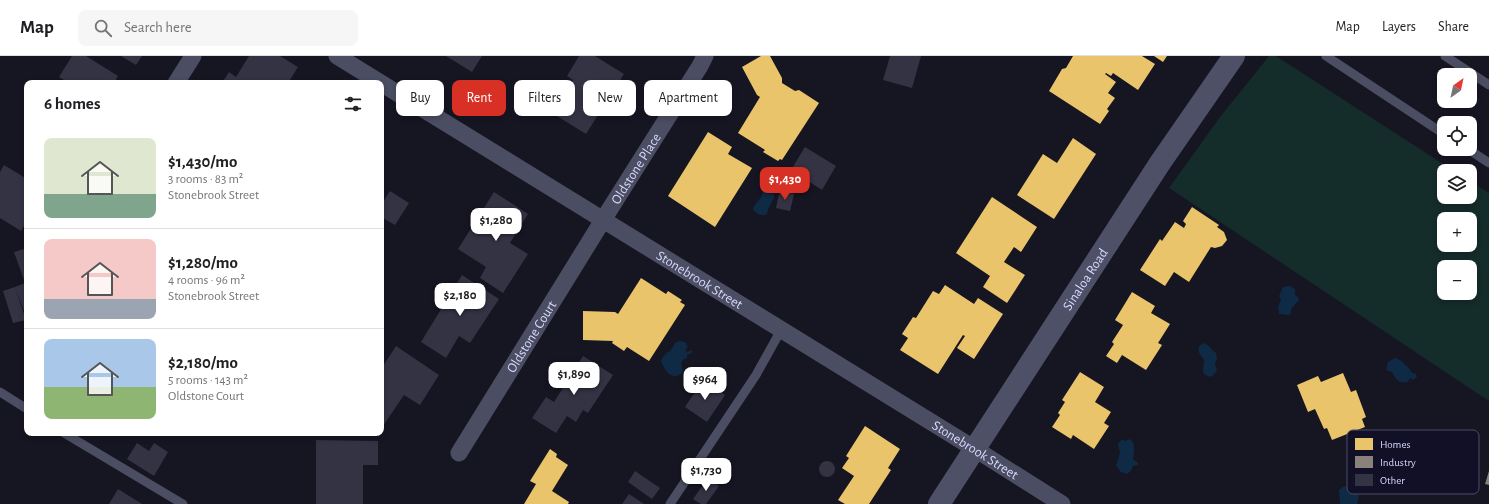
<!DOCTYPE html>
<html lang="en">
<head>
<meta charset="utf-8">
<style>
  body { margin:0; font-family:"Alegreya Sans",sans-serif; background:#f6f6f6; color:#202124; height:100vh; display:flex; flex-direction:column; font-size:15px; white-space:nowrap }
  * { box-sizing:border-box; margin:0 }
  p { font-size:13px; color:#757577 }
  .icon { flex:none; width:22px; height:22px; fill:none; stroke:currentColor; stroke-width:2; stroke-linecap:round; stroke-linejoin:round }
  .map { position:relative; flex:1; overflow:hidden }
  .sheet { position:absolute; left:24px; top:24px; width:360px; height:356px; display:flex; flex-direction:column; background:#fff; border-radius:8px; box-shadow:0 2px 6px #0003 }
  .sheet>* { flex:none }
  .top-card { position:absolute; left:396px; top:24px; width:380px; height:36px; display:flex; gap:8px }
  .needle { width:26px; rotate:33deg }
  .controls { position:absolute; left:1437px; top:12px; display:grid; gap:8px }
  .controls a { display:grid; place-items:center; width:40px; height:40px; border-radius:8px; background:#fff; box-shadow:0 2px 6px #0003; font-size:20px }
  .price { position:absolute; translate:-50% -34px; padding:0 9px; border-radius:8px; background:#fff; color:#222; font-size:13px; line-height:26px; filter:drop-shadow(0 1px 2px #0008) }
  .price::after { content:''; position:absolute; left:50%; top:24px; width:12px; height:9px; margin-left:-6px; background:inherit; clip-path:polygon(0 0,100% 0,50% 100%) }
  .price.selected { background:#d93025; color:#fff }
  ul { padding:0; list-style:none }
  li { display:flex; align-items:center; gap:12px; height:100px; padding:0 20px }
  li+li { border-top:1px solid #e0e0e0 }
  li span { display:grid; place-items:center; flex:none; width:112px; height:80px; border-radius:8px; color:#555 }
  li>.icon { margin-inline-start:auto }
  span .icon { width:48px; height:48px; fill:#fffc; stroke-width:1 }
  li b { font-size:17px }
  h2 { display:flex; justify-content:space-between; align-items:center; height:48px; padding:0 20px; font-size:17px }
  .tag { padding:0 14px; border-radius:8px; background:#fff; box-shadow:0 2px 6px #0003; font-size:14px; line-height:36px }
  .tag.selected { background:#d93025; color:#fff }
  header { display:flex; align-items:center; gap:24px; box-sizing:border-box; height:56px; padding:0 20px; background:#fff; border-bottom:1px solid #e0e0e0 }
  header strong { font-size:19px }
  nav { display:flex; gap:22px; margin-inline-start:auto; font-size:14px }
  .search { width:280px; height:36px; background:#f6f6f6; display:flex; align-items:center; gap:10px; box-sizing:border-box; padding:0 14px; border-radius:8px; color:#757577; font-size:15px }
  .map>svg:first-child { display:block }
</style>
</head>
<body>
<header>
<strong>Map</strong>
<div class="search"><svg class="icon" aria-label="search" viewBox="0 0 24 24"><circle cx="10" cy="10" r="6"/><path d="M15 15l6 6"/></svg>Search here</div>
<nav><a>Map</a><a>Layers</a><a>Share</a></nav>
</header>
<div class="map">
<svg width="1489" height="448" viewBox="0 0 1489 448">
  <rect width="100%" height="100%" fill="#161522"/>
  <!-- green -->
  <path fill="#142c2a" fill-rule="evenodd" d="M 1269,0 L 1276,0 L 1454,115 L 1444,115 L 1444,141 L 1470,141 L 1470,125 L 1489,137 L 1489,345 L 1169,132 L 1220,61 ZM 1444,163 L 1470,163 L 1470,189 L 1444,189 ZM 1444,211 L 1470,211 L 1470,237 L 1444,237 Z"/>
  <!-- water -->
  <path fill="#0f2a45" d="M 766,131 L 771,131 C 779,142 769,146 767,158 C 761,161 758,158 753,154 C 754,147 758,147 761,141 C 763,137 762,135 766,131 Z
    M 1290,230 L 1295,233 L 1295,239 L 1298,241 L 1299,244 L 1291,253 L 1291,257 L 1289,259 L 1279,258 L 1278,251 L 1281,244 L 1279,240 L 1283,231 Z
    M 680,285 L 685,286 L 688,291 L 685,294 L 687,296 L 692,294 L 692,297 L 687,299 L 687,302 L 684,303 L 681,307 L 683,315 C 674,328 663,314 661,304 L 666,297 L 670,295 L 676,286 Z
    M 1205,287 C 1210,290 1211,294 1216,297 L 1217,303 L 1215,308 L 1217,315 L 1211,321 L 1205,319 L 1203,316 L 1204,304 C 1199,298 1194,290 1205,287 Z
    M 1395,302 C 1400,303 1410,312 1412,317 L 1416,318 L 1417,321 L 1413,324 L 1410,322 L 1408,326 C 1398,328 1396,323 1392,316 L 1388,315 L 1386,313 L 1388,306 Z
    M 1123,383 L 1125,385 L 1130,383 C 1136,388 1134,396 1133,403 L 1138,407 L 1138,409 L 1133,410 L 1131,415 L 1127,418 L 1121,416 L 1116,410 L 1120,397 C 1119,389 1115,389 1123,383 Z
    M 1344,430 L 1352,434 L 1353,439 L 1356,437 L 1359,439 L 1357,448 L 1340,448 L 1339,434 Z"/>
  <!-- homes -->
  <path fill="#e9c46a" d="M 761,0 L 770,0 L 782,22 L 782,27 L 795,35 L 799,34 L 819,47 L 782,104 L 780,103 L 778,105 L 763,96 L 765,94 L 738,77 L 760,41 L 757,39 L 742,11 Z
    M 1073,0 L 1142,0 L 1155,8 L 1138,34 L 1113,17 L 1111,20 L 1106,17 L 1105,18 L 1116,26 L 1108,37 L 1115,42 L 1107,53 L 1109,55 L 1100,68 L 1049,35 L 1062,13 L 1066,12 Z
    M 1154,0 L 1167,0 L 1163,6 Z
    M 708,76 L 732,91 L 728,98 L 752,112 L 715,171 L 668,140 Z
    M 1073,82 L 1096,98 L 1054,163 L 1017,139 L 1043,98 L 1057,107 Z
    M 992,141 L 1037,171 L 1021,196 L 1014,191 L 1004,206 L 1025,219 L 1007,247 L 983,231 L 990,220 L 956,197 Z
    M 1192,151 L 1219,169 L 1217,171 L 1224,176 L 1227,184 L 1222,190 L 1215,192 L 1211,191 L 1189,226 L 1174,216 L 1165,230 L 1140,214 L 1160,183 L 1162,185 L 1175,166 L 1184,172 L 1186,168 L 1183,165 Z
    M 641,222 L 666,238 L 668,235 L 682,244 L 680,246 L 685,249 L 649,305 L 627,291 L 624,295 L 612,287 L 613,285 L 583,284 L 583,255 L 615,256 L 618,258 Z
    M 945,229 L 974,248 L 978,242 L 1003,258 L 974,303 L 957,292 L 965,280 L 963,279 L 938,318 L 900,294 L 908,282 L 902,278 L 913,261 L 916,262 L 933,235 L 939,238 Z
    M 1132,236 L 1155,250 L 1151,257 L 1170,268 L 1158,287 L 1162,289 L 1146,314 L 1122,299 L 1117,307 L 1106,300 L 1114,288 L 1112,286 L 1123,269 L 1115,264 Z
    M 1080,316 L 1104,331 L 1095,346 L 1111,356 L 1104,367 L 1109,370 L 1094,393 L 1073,379 L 1071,383 L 1052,371 L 1060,359 L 1058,357 L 1065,346 L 1062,344 Z
    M 1343,317 L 1351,336 L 1356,334 L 1366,361 L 1362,363 L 1365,371 L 1332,384 L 1327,372 L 1324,373 L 1315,353 L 1308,356 L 1297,329 L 1318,320 L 1321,326 Z
    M 865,370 L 900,393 L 888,412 L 891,414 L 869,448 L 845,448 L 838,444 L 854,420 L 842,412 L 849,402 L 846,400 Z
    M 550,393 L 557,398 L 556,401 L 568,409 L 552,435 L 569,446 L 568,448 L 524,448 L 536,428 L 530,425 Z"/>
  <!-- industry -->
  <path fill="#8a817c" d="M 1489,415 L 1489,429 L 1485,428 Z"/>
  <!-- building -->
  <path fill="#343344" d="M 72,0 L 86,0 L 118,20 L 114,27 L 69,27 L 59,21 Z
    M 121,0 L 142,0 L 136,9 Z
    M 249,0 L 280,0 L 298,11 L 288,27 L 222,27 L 229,16 L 236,21 Z
    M 446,0 L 482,0 L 472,16 Z
    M 579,0 L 595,0 L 624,18 L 586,78 L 552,57 L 573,24 L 567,20 Z
    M 890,0 L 921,0 L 912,32 L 883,24 Z
    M 805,91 L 836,110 L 822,134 L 791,114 Z
    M 4,109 L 27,123 L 27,165 L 21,175 L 0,162 L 0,116 Z
    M 780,134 L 794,138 L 790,155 L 776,152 Z
    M 390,135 L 409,147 L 395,169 L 381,161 L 381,149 Z
    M 494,136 L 528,158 L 510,187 L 528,198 L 503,237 L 480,222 L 486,211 L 458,193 Z
    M 27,192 L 27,263 L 15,231 L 25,227 L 14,196 Z
    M 462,219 L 499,243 L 470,287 L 459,280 L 446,302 L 421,286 Z
    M 15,231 L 26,264 L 13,267 L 3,235 Z
    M 396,290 L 439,319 L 420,349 L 404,339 L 383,370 L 381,369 L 381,313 Z
    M 583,300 L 613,319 L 588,357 L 583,354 L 576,366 L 567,360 L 556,377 L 532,362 L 546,341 L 554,346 Z
    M 703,324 L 725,339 L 707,366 L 685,351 Z
    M 316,384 L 378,385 L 378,409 L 363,409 L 363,448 L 316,448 Z
    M 137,387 L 149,395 L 154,387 L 168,396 L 154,420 L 127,403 Z
    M819 413a8 8 0 1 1 16 0a8 8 0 1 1-16 0Z
    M 635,415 L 660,432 L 652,443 L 628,426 Z
    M 708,422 L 719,430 L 706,448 L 701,448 L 693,443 Z
    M 118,433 L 142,448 L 109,448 Z
    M 629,438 L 644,448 L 622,448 Z"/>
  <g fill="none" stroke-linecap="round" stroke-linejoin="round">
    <!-- lane -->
    <path stroke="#4b4d62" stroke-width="9" d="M 1326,0 L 1444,78
      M 1445,0 L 1489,29
      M 1468,93 L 1489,107
      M 0,336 L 27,353
      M 64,377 L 183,448
      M 670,448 L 756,319 L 781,274"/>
    <!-- street -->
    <g stroke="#4b4d62" stroke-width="17">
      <path id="s1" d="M 337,0 L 975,393 L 1062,448"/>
      <path d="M 176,27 L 193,0"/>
      <path id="s2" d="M 459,397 L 603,164 L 700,10 L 705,0"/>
    </g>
    <!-- secondary -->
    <path stroke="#4e5068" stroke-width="22" id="s3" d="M 939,448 L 1160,107 L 1234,0"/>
  </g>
  <g text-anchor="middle" stroke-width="4" stroke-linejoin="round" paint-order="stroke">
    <!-- street labels -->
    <g font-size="14" fill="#d7d9fe" stroke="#111027">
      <text dy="5" stroke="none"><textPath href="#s2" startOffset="335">Oldstone Place</textPath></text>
      <text dy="5" stroke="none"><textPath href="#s1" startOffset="426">Stonebrook Street</textPath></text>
      <text dy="5" stroke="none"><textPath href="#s3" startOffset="268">Sinaloa Road</textPath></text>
      <text dy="5" stroke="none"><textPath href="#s2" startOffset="137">Oldstone Court</textPath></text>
      <text dy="5" stroke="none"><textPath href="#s1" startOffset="750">Stonebrook Street</textPath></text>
    </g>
  </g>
  <!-- legend -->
  <rect x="1347" y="374" width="132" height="64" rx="6" fill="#111027" stroke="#4c4c68" stroke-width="1"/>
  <rect x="1355" y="382" width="18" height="12" fill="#e9c46a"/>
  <rect x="1355" y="400" width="18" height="12" fill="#8a817c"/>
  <rect x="1355" y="418" width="18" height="12" fill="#343344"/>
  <g font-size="11" fill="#d7d9fe">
    <text x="1380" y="392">Homes</text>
    <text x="1380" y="410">Industry</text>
    <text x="1380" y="428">Other</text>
  </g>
</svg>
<div class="controls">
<a><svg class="needle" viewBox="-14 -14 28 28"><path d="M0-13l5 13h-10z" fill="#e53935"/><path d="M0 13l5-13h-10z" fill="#757577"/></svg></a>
<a><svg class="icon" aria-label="locate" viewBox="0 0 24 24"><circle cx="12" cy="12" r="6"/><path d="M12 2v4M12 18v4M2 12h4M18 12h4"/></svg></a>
<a><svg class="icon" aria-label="layers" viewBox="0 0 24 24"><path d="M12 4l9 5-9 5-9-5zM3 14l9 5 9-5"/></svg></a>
<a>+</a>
<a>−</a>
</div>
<b class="price selected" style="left:785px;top:145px">$1,430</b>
<b class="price" style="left:496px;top:186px">$1,280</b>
<b class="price" style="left:460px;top:261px">$2,180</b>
<b class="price" style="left:574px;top:340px">$1,890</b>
<b class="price" style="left:705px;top:345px">$964</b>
<b class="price" style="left:706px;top:436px">$1,730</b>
<div class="top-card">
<a class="tag">Buy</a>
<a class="tag selected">Rent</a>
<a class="tag">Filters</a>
<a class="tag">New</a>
<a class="tag">Apartment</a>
</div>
<section class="sheet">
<h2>6 homes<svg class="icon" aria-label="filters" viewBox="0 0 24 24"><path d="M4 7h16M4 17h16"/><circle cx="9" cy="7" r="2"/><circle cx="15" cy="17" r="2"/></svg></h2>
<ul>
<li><span style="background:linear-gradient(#dfe7d0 70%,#7fa58c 0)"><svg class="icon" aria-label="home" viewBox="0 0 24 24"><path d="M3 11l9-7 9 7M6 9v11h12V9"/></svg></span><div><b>$1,430/mo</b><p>3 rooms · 83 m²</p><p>Stonebrook Street</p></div></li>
<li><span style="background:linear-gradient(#f6c9c9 75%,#9aa5b1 0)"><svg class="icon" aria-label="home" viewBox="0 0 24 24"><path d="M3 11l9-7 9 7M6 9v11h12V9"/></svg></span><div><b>$1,280/mo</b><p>4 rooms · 96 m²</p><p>Stonebrook Street</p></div></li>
<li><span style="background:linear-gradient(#a9c7e8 60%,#8fb573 0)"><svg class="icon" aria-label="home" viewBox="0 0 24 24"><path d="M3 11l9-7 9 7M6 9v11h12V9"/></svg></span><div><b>$2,180/mo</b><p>5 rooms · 143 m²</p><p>Oldstone Court</p></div></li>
</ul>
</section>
</div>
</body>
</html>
